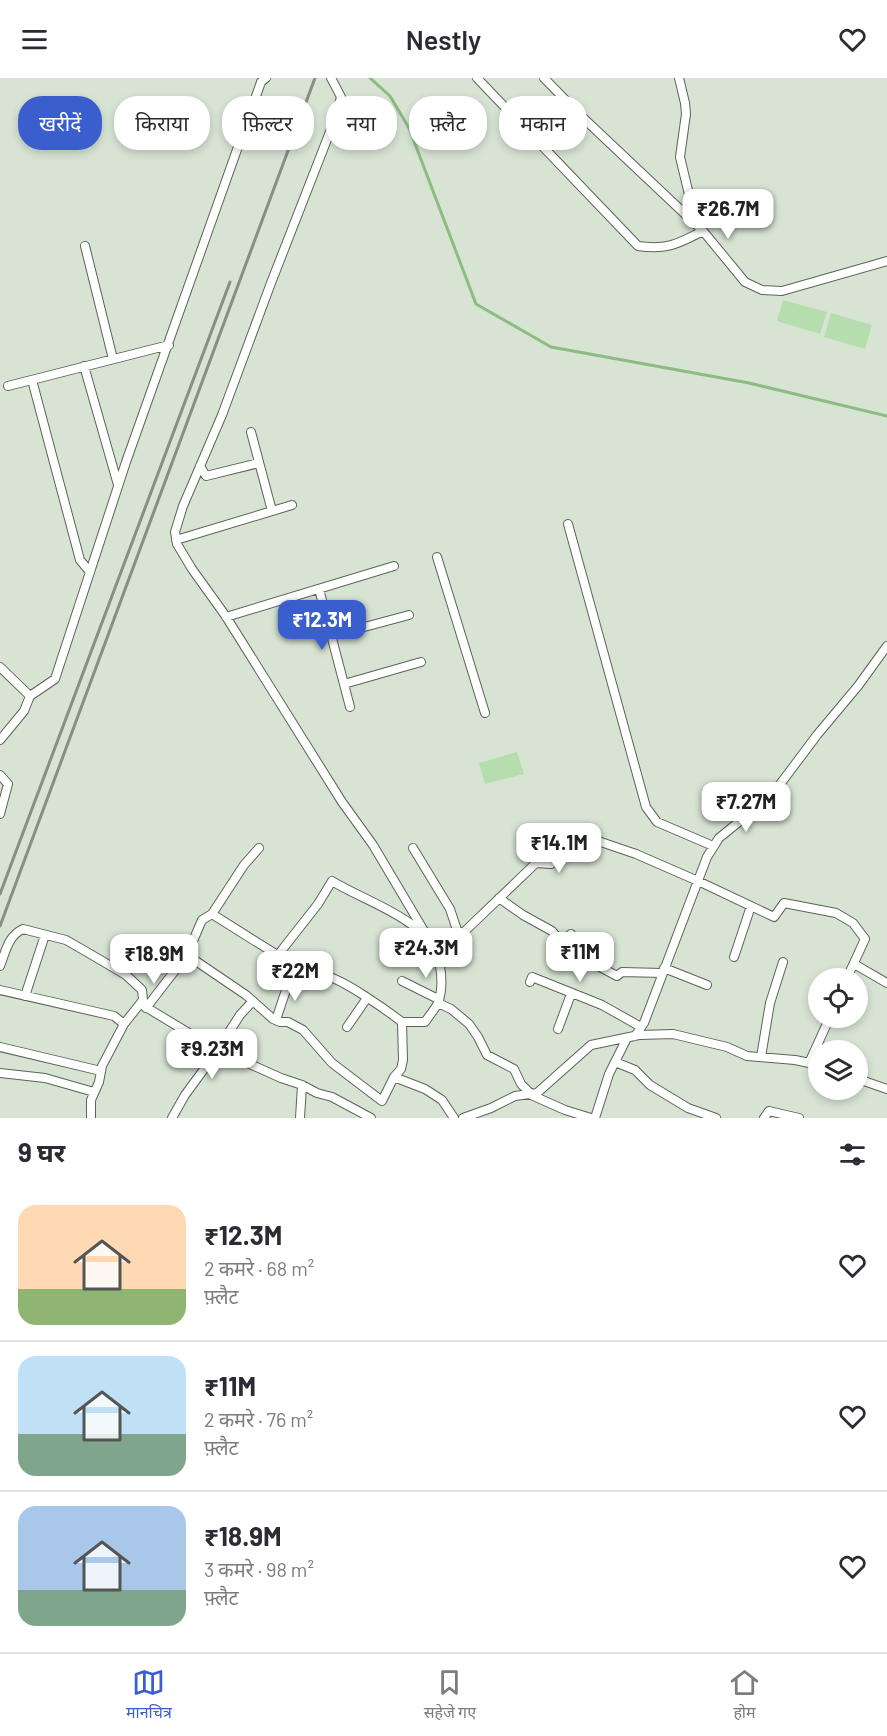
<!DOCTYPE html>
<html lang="hi">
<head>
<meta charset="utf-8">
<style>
  body { margin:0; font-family:Barlow,"Noto Sans Devanagari",sans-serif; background:#f7f7f7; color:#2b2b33; height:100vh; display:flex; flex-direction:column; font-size:22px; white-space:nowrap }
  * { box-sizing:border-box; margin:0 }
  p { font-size:20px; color:#7c7c81 }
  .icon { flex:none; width:33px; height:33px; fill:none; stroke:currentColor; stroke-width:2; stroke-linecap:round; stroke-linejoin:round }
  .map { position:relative; height:1040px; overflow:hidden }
  .side { display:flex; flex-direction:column; background:#fff; flex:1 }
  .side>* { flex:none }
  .hud { position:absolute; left:18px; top:18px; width:852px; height:54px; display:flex; gap:12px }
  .tools { position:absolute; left:808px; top:890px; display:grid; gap:12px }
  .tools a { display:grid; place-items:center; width:60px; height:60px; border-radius:50%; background:#fff; box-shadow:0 3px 9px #0003; font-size:30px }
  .price { position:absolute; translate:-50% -51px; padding:0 14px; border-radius:12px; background:#fff; color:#222; font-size:20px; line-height:39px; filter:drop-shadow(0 2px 3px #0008) }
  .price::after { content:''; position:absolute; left:50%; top:36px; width:18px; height:14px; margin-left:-9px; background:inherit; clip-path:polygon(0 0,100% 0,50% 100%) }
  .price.active { background:#3b5ecf; color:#fff }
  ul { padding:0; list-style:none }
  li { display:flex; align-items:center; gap:18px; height:150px; padding:0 18px }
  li+li { border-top:2px solid #e1e1e2 }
  li span { display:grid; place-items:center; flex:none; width:168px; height:120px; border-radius:18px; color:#555 }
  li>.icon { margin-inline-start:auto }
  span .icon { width:72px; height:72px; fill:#fffc; stroke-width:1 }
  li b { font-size:26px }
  h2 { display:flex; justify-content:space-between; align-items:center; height:72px; padding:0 18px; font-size:26px }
  .pill { padding:0 21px; border-radius:24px; background:#fff; box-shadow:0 3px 9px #0003; font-size:21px; line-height:54px }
  .pill.active { background:#3b5ecf; color:#fff }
  header { display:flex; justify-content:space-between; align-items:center; height:78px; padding:0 18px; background:#fff; font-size:27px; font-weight:600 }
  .tabs { display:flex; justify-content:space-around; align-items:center; height:84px; border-top:2px solid #e1e1e2; background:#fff; font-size:16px; color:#7c7c81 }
  .tabs a { display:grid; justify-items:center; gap:3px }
  .tabs .active { color:#3b5ecf }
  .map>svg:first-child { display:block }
</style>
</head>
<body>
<header><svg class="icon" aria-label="menu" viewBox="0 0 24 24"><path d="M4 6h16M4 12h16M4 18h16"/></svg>Nestly<svg class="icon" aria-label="heart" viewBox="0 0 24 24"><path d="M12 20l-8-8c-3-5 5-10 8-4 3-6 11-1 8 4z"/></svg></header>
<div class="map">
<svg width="887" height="1040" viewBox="0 0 887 1040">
  <rect width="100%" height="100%" fill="#d7e4d4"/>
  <!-- green -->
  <path fill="#b6ddae" d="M 783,222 L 827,234 L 820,256 L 777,243 Z
    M 831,235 L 872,247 L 865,271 L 824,259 Z
    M 517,674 L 524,696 L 485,706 L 479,685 Z"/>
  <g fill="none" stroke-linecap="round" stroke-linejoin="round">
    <!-- stream -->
    <path stroke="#8cbc81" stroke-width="3" d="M 370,0 L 390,18 L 409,50 L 476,226 L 551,269 L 749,305 L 887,338"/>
    <defs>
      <path id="minor" d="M 331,0 L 341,19 L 335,41 L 271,205 L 222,337 L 183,428 L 175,454 L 177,466 L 192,491 L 225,537 L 342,724 L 373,767 L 427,858
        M 477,0 L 638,168 C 668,172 677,166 703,153 L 579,36 L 544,0
        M 679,0 L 685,25 L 686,36 L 680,79 L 692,129 L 703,153 L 745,204 L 762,212 L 782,213 L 887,183
        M 85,168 L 113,281
        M 84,288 L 118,407
        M 32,302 L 80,482 L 90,494
        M 8,308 L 169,267
        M 251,354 L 272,433
        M 200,388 L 206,398 L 259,385
        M 568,446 L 646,729 L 657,744 L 713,768
        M 176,462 L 292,427
        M 437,479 L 485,635
        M 319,511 L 350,629
        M 226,539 L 394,488
        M 331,558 L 409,537
        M 0,589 L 30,618 L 24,633 L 0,662
        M 344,606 L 421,584
        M 30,618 L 55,601 L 126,384 L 261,4 L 266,0
        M 0,697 L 8,706 L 0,736
        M 413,770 L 450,831 L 458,855
        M 499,820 L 523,837 L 552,853 L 557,859 L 562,863 L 571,856 L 600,889 L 617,898 L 622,894 L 662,895
        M 212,836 L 244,787 L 259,770
        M 435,871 L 445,857 L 464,854 L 536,785 L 551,786 L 570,771 L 598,763 L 636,776 L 698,803 L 774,839 L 784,825 L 836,835 L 853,845 L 865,861 L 847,900
        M 278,877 L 318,826 L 332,803 C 369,826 431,841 440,888 C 442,900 442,914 438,925 C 435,931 429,938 425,944 L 402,944
        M 734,879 L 751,828
        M 854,886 L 887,905
        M 0,888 C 6,873 8,858 23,851 L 66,862 L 92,877 L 126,897 L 142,912 L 143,922 L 124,946 L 102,988 L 99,1004 L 91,1022 L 91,1040
        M 664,890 L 707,907
        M 402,903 L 438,921
        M 530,904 L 532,899 L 602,927 L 641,949
        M 0,912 L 114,938 L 124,946
        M 25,918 L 45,857
        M 438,925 L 451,931 L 469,946 L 478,959 L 487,977 L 514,991 L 521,1006 L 531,1016
        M 144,928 L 212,969 L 281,1000 L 302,1007 L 317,1015 L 332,1019 L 371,1040
        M 146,930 L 187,877 L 246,917 L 273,941 L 280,944 L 288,944 L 303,952 L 332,985 L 382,1023 L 394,999 L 401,991 L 403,982 L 402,944 C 389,934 339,898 324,898 C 317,898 312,903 307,907 L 282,880 L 212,836 L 202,842 L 187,877
        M 276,942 L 287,909 L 297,896
        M 347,949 L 367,920
        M 558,951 L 571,916
        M 635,958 L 644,945 L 707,779 L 719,760 L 772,717 L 817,657 L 858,608 L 887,568
        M 0,969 L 101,993
        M 218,971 L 240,937 L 253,923
        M 761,979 L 770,925 L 783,884
        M 615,984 L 635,992 L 650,1007 L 688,1030 L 716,1040
        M 809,985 L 830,939
        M 0,995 L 45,1000 L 94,1014
        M 394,999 L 425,1011 L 442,1022 L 454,1040
        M 858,1001 L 887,1011
        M 529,1016 L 565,1032 L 591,1040
        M 172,1040 L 185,1017 L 210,983 L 216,970
        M 300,1040 L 302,1007
        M 463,1040 L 491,1030 L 515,1018 L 537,1015 L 591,967 L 639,957 L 673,956 L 727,969 L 747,978 L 795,982 L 819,987
        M 595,1040 L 609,996 L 627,960
        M 764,1040 L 769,1033 L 799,1040"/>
    </defs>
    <!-- minor casing -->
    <use href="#minor" stroke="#596557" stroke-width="10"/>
    <!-- minor -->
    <use href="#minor" stroke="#fff" stroke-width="8"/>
    <!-- rail -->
    <path stroke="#868f84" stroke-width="3" d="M 0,816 L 230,204
      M 0,848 L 315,0"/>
  </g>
</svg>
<div class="tools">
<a><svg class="icon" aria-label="locate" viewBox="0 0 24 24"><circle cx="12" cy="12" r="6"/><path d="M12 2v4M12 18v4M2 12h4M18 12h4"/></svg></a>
<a><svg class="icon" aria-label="layers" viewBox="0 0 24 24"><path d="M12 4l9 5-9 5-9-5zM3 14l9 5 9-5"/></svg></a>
</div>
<b class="price" style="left:728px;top:162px">₹26.7M</b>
<b class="price active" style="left:322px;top:573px">₹12.3M</b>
<b class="price" style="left:746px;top:755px">₹7.27M</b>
<b class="price" style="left:559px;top:796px">₹14.1M</b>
<b class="price" style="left:426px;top:901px">₹24.3M</b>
<b class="price" style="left:580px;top:905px">₹11M</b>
<b class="price" style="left:154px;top:907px">₹18.9M</b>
<b class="price" style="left:295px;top:924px">₹22M</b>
<b class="price" style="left:212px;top:1002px">₹9.23M</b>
<div class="hud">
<a class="pill active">खरीदें</a>
<a class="pill">किराया</a>
<a class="pill">फ़िल्टर</a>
<a class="pill">नया</a>
<a class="pill">फ़्लैट</a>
<a class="pill">मकान</a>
</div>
</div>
<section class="side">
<h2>9 घर<svg class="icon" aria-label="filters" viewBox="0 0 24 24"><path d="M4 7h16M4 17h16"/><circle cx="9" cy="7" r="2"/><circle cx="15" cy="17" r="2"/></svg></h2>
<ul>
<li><span style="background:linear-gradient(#ffd9b3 70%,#8fb573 0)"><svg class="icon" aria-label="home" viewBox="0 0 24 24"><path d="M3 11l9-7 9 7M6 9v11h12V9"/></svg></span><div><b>₹12.3M</b><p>2 कमरे · 68 m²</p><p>फ़्लैट</p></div><svg class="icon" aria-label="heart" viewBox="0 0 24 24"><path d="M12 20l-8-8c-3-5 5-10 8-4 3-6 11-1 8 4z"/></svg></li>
<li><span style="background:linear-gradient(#bfe0f5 65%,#7fa58c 0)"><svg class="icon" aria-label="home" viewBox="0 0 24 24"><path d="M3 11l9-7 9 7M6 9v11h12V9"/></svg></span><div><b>₹11M</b><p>2 कमरे · 76 m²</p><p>फ़्लैट</p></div><svg class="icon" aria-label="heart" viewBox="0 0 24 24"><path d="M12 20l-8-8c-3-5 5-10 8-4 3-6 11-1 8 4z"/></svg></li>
<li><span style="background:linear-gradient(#a9c7e8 70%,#7fa58c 0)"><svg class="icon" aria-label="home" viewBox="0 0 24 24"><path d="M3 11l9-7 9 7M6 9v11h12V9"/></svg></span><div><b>₹18.9M</b><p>3 कमरे · 98 m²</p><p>फ़्लैट</p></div><svg class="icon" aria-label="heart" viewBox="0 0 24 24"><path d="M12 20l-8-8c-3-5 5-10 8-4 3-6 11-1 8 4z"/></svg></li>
</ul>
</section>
<nav class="tabs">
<a class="active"><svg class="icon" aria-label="map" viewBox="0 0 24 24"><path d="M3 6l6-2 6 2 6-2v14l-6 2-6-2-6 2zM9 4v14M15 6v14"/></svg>मानचित्र</a>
<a><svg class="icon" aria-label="saved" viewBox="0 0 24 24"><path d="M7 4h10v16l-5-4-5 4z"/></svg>सहेजे गए</a>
<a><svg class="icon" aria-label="home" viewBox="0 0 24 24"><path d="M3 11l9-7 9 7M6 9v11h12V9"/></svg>होम</a>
</nav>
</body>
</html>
